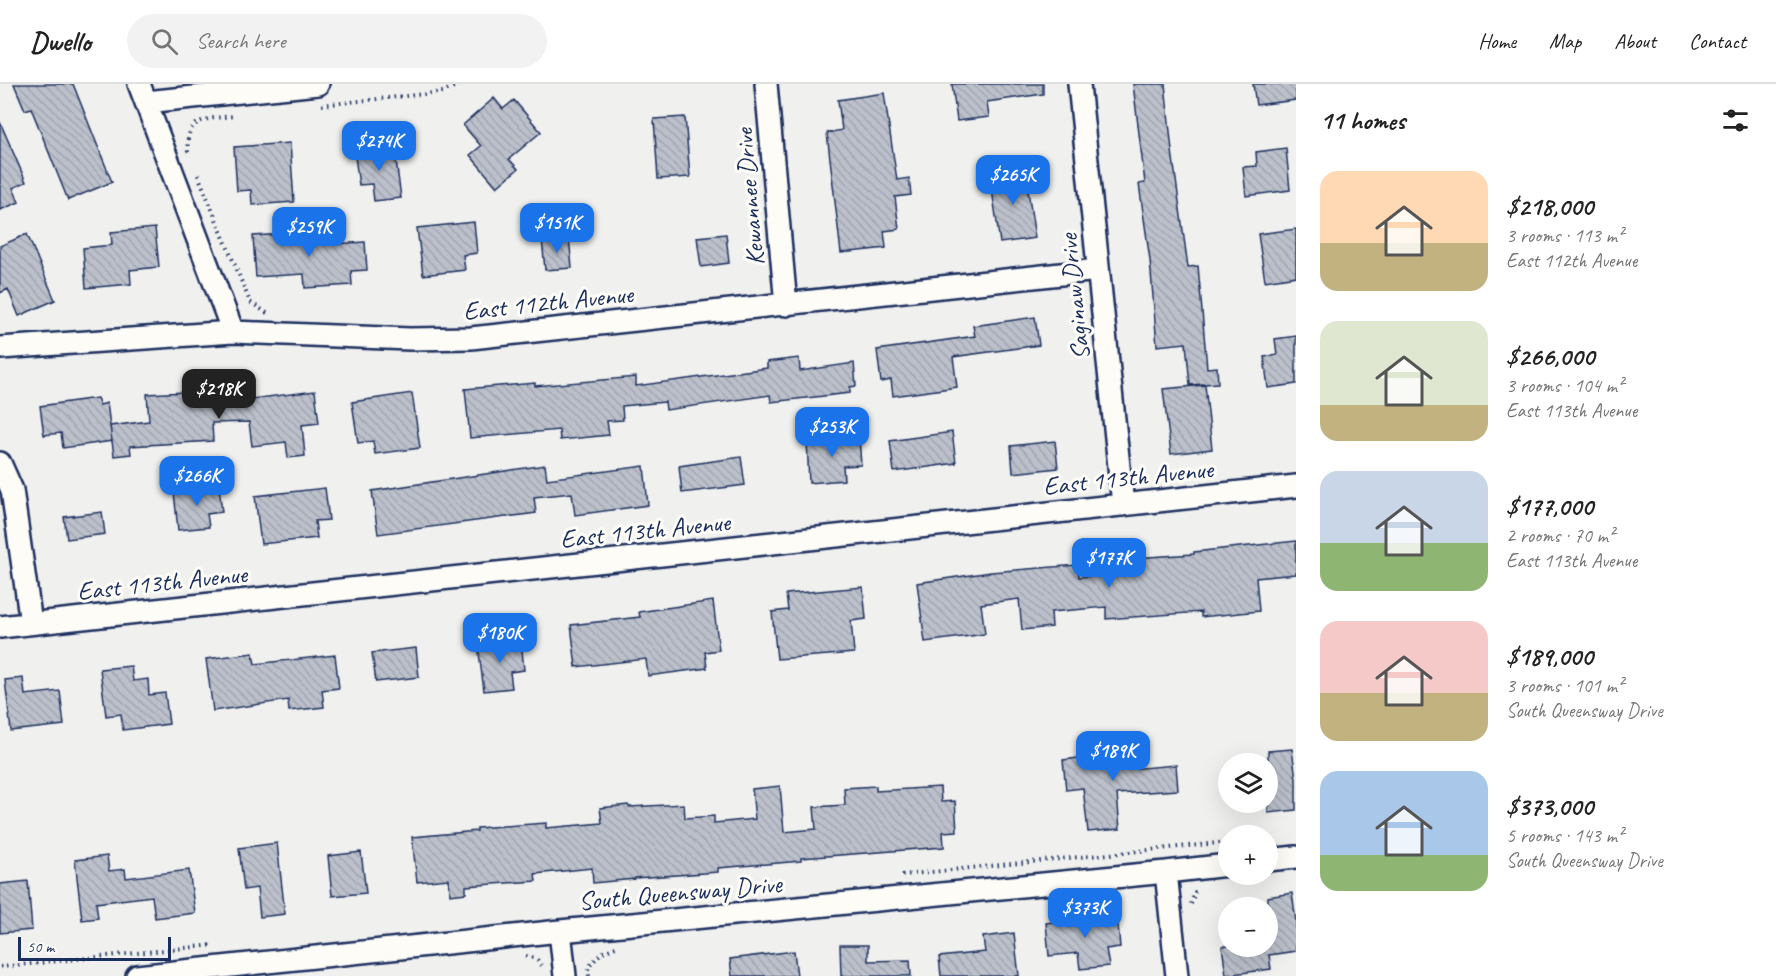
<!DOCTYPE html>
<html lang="en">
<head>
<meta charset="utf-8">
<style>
  body { margin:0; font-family:Caveat,sans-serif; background:#f2f2f2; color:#222; height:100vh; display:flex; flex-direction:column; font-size:22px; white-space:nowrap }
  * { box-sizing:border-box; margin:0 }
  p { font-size:20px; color:#767676 }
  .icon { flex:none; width:33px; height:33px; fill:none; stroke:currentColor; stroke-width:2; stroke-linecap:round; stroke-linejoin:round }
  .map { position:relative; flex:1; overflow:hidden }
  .details { display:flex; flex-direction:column; background:#fff; width:480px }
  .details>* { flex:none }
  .fabs { position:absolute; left:1218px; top:669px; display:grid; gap:12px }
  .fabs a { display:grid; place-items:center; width:60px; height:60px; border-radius:50%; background:#fff; box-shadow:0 6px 24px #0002; font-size:30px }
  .scale { position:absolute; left:18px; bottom:15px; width:153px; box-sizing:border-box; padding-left:6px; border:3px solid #1b2f5e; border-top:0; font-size:16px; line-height:21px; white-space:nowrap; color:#1b2f5e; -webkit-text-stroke:4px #fdfcf7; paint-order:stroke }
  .price { position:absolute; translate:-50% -51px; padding:0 14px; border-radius:12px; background:#1a73e8; color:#fff; font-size:20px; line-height:39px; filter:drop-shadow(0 2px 3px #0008) }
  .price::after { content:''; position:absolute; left:50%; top:36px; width:18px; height:14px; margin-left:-9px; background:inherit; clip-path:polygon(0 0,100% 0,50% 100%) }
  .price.on { background:#222; color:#fff }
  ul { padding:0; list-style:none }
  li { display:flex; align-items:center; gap:18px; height:150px; padding:0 24px }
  li span { display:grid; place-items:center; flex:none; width:168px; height:120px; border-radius:18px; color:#555 }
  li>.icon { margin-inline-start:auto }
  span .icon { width:72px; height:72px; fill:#fffc; stroke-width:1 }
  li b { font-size:26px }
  h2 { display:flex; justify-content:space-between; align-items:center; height:72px; padding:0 24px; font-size:26px }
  header { display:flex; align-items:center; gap:36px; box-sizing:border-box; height:84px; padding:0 30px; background:#fff; border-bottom:2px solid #e0e0e0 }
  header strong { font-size:28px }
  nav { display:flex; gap:33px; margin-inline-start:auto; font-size:21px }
  .search { width:420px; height:54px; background:#f2f2f2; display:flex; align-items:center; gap:15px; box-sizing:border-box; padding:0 21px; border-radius:33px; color:#767676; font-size:22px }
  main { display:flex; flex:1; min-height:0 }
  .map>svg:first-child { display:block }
</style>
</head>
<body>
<header>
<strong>Dwello</strong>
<div class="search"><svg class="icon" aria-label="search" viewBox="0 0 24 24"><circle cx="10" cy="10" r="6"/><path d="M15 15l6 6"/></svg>Search here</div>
<nav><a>Home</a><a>Map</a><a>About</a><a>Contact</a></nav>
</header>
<main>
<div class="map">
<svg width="1296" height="892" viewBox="0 0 1296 892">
  <defs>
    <pattern id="building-back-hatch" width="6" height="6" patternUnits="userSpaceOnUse" patternTransform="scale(1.5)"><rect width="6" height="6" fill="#bbc0ca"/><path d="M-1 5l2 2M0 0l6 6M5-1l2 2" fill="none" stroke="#a0a5b0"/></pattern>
  </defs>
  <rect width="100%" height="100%" fill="#f0f0ee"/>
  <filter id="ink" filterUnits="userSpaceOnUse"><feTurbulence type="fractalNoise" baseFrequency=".0167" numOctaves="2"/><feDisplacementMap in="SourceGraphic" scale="12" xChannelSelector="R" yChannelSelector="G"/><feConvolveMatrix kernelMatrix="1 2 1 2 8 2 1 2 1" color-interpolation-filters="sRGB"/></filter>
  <g filter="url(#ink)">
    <!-- building -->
    <path fill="url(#building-back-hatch)" stroke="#1b2f5e" stroke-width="1.5" d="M 14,0 L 73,0 L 112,98 L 68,116 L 31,24 L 25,26 Z
      M 952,0 L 1043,0 L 1043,10 L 987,18 L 989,33 L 957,37 Z
      M 1133,0 L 1165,0 L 1172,67 L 1188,183 L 1198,182 L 1207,284 L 1217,283 L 1218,299 L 1190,301 L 1186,259 L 1157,262 L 1150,176 L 1139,100 L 1145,99 Z
      M 1253,0 L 1296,0 L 1296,16 L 1256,21 Z
      M 884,9 L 897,96 L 909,94 L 911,111 L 895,113 L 899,145 L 884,147 L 886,164 L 841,169 L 827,49 L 842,46 L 838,16 Z
      M 494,14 L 503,25 L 514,16 L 541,48 L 509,75 L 518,85 L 497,103 L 470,71 L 481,62 L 463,41 Z
      M 685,33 L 690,93 L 658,95 L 654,35 Z
      M 0,38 L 26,98 L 13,104 L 19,118 L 0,126 Z
      M 290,59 L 294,118 L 252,121 L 251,106 L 237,107 L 234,63 Z
      M 394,61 L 401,114 L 374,117 L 372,100 L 359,101 L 354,66 Z
      M 1286,64 L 1290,106 L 1246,112 L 1243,83 L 1257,82 L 1256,68 Z
      M 1024,79 L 1035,154 L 1000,159 L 991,99 L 1009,97 L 1007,81 Z
      M 474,138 L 477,169 L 463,171 L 465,186 L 423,191 L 417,144 Z
      M 155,144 L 159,183 L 130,186 L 131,200 L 86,204 L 83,164 L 112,161 L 111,148 Z
      M 1296,145 L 1296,192 L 1265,197 L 1258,150 Z
      M 333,147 L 334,160 L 365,158 L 367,186 L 351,187 L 352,201 L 305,204 L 304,190 L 256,193 L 253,152 Z
      M 27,150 L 55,216 L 19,232 L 8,205 L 0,209 L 0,162 Z
      M 726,150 L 729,179 L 701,183 L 697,153 Z
      M 569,153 L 572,184 L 545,186 L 542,155 Z
      M 1035,233 L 1039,261 L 953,273 L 957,303 L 893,312 L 891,296 L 881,298 L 877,266 L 975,252 L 973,242 Z
      M 1296,252 L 1296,300 L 1268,304 L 1264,273 L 1277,271 L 1275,255 Z
      M 799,274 L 800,287 L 854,279 L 856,302 L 850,303 L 850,309 L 771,318 L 770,311 L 666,326 L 665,318 L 622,322 L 623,336 L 607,337 L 609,351 L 560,356 L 559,346 L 470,354 L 465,305 L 535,299 L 535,302 L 636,293 L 636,302 L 767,284 L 767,278 Z
      M 1205,301 L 1212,365 L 1171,370 L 1163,305 Z
      M 225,306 L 226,318 L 315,307 L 319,339 L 302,341 L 305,372 L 288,374 L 286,358 L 252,362 L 249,338 L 212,339 L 213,357 L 130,362 L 131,370 L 114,372 L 110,342 L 149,337 L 147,310 Z
      M 412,309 L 420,364 L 375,370 L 373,357 L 358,359 L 352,318 Z
      M 97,314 L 100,321 L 107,319 L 112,357 L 63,364 L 61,349 L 44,351 L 40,322 Z
      M 952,348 L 956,379 L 894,388 L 890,357 Z
      M 859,353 L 861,381 L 843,382 L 844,396 L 809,399 L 807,356 Z
      M 1055,357 L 1058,384 L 1013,389 L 1011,362 Z
      M 741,373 L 745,401 L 682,409 L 679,382 Z
      M 545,381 L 547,395 L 644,382 L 648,421 L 575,431 L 572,409 L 534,413 L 536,429 L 378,450 L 372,407 Z
      M 219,403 L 222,428 L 207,430 L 209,443 L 178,446 L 174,408 Z
      M 325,404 L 329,436 L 315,437 L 317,454 L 261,460 L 255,412 Z
      M 102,428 L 105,450 L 67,455 L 64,433 Z
      M 1296,457 L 1296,490 L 1256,494 L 1259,527 L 1201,533 L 1201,528 L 1106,535 L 1106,523 L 1051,528 L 1052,543 L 1022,546 L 1019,515 L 981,520 L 985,550 L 925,558 L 917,499 L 991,488 L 1078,481 L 1079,493 L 1119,490 L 1118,475 L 1194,470 L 1194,468 Z
      M 863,503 L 866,535 L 851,537 L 854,569 L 777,575 L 772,528 L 788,526 L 786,510 Z
      M 713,517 L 719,566 L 705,568 L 707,584 L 648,592 L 646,575 L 576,583 L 571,541 L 640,533 L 639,528 Z
      M 521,556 L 524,586 L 510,588 L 512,604 L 484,607 L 478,561 Z
      M 416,564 L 419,593 L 376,598 L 372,569 Z
      M 253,569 L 255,580 L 335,571 L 339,604 L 322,606 L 324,623 L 289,627 L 288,616 L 213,627 L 206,575 Z
      M 131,582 L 133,597 L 148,595 L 149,611 L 165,609 L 169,640 L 123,646 L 121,630 L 106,632 L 100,585 Z
      M 23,594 L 25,611 L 60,607 L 64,641 L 11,647 L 5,596 Z
      M 1126,655 L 1130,685 L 1176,681 L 1178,706 L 1117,710 L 1120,745 L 1088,748 L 1083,704 L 1066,706 L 1063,676 L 1095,672 L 1094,658 Z
      M 1292,665 L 1296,695 L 1296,726 L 1268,729 L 1268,667 Z
      M 780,702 L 784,748 L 816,745 L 814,723 L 845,721 L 844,704 L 876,702 L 876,707 L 940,703 L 941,718 L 955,717 L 957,747 L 943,748 L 944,763 L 801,774 L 801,777 L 718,784 L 718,788 L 635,794 L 635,795 L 593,799 L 592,784 L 535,790 L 536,797 L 466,802 L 466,809 L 450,811 L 449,795 L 417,798 L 412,753 L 477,747 L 477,744 L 546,739 L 546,744 L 602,739 L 600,724 L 628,721 L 629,723 L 684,720 L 685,734 L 714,732 L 714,739 L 755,735 L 752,705 Z
      M 277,759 L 285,830 L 260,833 L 257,804 L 244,806 L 239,764 Z
      M 361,768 L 366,809 L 332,812 L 328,772 Z
      M 107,772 L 109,787 L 125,785 L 126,794 L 189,786 L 195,829 L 155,834 L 152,812 L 96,819 L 98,834 L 82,836 L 75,776 Z
      M 28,797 L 32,846 L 0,849 L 0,800 Z
      M 1292,809 L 1296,837 L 1296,867 L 1269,871 L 1271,885 L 1226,891 L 1222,862 L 1268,862 L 1268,813 Z
      M 1117,830 L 1120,863 L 1106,865 L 1109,882 L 1080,885 L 1078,869 L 1049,872 L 1046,839 Z
      M 1014,849 L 1019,892 L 941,892 L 939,873 L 985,868 L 983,853 Z
      M 840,861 L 868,861 L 868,877 L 910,876 L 911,892 L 841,892 Z
      M 794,867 L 797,892 L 732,892 L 730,875 Z"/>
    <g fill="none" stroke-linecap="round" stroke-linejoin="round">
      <defs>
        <path id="street" d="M 139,0 L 233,248
          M 766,0 L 786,221
          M 1079,0 L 1123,421
          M 146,18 L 318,0
          M 0,264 L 233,248 L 410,255 L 471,254 L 1098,186
          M 0,379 L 12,406 L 31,539
          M 0,543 L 1296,402
          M 1268,776 L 1296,773
          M 1166,788 L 1177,892
          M 560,847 L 565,892
          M 137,892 L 560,847 L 1166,788 L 1228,781"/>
      </defs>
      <!-- street casing -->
      <use href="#street" stroke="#1b2f5e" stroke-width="26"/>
      <!-- path -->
      <path stroke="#1b2f5e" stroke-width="4" stroke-dasharray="1.5 4.5" stroke-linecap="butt" d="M 322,21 L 443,8 L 460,0
        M 188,68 C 184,33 207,35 234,32
        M 198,91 L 250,218 L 267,229
        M 902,791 L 1228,758
        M 1240,796 L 1259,794
        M 1191,820 L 1195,808 L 1199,806
        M 526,872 L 536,874 L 543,884
        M 0,883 L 214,861
        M 589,892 L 588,884 L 601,869 L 616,863"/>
      <!-- street -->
      <use href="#street" stroke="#fdfcf7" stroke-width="21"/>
    </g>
  </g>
  <g text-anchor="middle" stroke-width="6" stroke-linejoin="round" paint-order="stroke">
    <!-- street labels -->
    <g font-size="26" fill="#1b2f5e" stroke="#fdfcf7">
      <text transform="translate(749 113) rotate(-95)" y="9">Kewannee Drive</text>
      <text transform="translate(1074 213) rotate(-96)" y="9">Saginaw Drive</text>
      <text transform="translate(548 218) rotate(-6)" y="9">East 112th Avenue</text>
      <text transform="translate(1128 393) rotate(-6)" y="9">East 113th Avenue</text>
      <text transform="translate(645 446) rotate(-6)" y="9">East 113th Avenue</text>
      <text transform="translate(162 498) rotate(-6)" y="9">East 113th Avenue</text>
      <text transform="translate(680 808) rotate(-5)" y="9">South Queensway Drive</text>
    </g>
  </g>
</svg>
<div class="fabs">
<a><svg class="icon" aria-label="layers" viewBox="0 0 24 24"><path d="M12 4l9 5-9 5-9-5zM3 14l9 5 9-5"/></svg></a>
<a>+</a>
<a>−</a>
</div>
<div class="scale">50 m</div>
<b class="price" style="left:379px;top:88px">$274K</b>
<b class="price" style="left:1013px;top:122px">$265K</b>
<b class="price" style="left:557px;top:170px">$151K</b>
<b class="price" style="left:309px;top:174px">$259K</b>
<b class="price on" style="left:219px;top:336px">$218K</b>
<b class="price" style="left:832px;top:374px">$253K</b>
<b class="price" style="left:197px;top:423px">$266K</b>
<b class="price" style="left:1109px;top:505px">$177K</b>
<b class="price" style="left:500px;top:580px">$180K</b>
<b class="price" style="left:1113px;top:698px">$189K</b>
<b class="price" style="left:1085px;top:855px">$373K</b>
</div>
<section class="details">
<h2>11 homes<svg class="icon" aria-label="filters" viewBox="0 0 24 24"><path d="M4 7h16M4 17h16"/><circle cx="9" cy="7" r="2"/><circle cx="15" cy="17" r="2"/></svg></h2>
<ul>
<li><span style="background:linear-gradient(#ffd9b3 60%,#c2b280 0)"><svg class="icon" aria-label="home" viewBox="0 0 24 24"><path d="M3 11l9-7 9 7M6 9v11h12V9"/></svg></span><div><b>$218,000</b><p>3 rooms · 113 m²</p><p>East 112th Avenue</p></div></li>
<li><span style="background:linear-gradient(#dfe7d0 70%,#c2b280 0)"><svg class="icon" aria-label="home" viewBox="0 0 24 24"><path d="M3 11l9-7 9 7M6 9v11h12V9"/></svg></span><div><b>$266,000</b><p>3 rooms · 104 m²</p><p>East 113th Avenue</p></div></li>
<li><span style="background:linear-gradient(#c9d6e8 60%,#8fb573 0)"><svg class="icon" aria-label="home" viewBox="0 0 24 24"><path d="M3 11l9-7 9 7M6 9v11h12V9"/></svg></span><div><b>$177,000</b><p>2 rooms · 70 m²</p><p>East 113th Avenue</p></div></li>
<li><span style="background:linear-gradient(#f6c9c9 60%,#c2b280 0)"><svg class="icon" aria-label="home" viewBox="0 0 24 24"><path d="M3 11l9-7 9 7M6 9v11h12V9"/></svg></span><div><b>$189,000</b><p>3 rooms · 101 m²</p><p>South Queensway Drive</p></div></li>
<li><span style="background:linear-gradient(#a9c7e8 70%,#8fb573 0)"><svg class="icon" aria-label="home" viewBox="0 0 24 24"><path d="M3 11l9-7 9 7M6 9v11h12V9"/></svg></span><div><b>$373,000</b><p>5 rooms · 143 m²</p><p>South Queensway Drive</p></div></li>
</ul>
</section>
</main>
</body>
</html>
